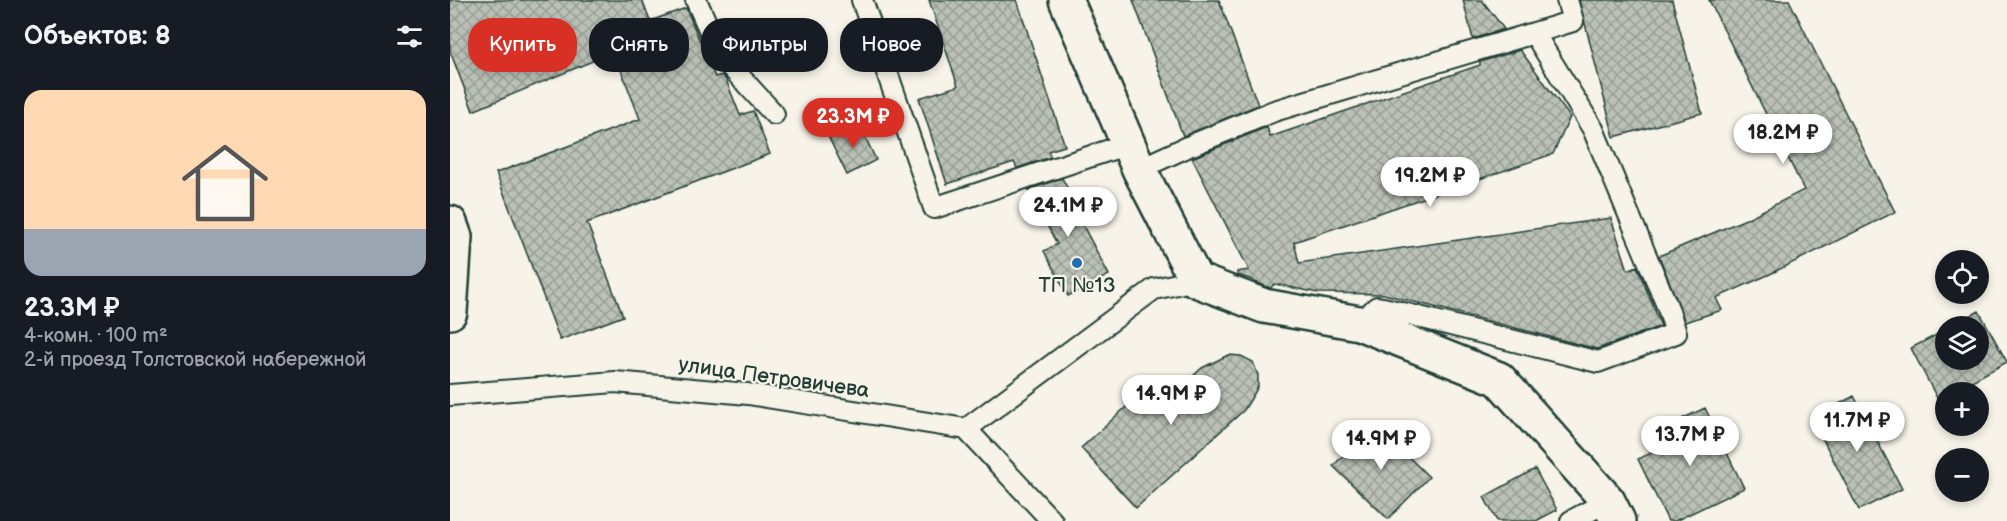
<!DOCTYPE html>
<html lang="ru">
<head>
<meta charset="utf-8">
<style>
  body { margin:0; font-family:"Balsamiq Sans",sans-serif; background:#20242c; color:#f1f3f6; height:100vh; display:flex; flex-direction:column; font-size:22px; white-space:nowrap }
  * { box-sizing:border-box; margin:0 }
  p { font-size:20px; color:#9ea1a6 }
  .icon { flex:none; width:33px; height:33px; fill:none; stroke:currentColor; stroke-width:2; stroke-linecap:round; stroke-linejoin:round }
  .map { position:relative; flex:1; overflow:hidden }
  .sheet { display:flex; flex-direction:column; background:#171b24; width:450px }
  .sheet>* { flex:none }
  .banner { position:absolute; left:18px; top:18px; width:570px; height:54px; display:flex; gap:12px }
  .buttons { position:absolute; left:1485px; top:250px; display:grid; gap:12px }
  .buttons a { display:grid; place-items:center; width:54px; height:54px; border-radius:50%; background:#171b24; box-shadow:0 3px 9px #0003; font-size:30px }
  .price { position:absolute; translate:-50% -51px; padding:0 14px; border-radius:21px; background:#fff; color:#222; font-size:20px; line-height:39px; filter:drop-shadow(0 2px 3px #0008) }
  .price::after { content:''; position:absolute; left:50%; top:36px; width:18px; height:14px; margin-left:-9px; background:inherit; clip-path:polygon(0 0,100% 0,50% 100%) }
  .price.selected { background:#d93025; color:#fff }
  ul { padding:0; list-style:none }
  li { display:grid; align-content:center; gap:12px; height:318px; padding:0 24px }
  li+li { border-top:2px solid #363941 }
  li span { display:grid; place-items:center; height:186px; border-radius:18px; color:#555 }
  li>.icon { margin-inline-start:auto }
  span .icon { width:108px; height:108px; fill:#fffc; stroke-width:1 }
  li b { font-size:26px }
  h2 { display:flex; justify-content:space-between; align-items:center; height:72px; padding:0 24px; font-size:26px }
  .tag { padding:0 21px; border-radius:24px; background:#171b24; box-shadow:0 3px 9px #0003; font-size:21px; line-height:54px }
  .tag.selected { background:#d93025; color:#fff }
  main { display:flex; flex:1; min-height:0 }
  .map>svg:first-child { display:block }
</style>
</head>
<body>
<main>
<section class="sheet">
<h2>Объектов: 8<svg class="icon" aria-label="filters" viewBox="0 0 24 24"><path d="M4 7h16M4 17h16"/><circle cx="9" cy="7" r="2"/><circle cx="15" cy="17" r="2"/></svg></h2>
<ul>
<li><span style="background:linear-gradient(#ffd9b3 75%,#9aa5b1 0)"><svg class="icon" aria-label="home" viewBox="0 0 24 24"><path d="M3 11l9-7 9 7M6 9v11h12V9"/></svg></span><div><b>23.3M ₽</b><p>4-комн. · 100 m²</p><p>2-й проезд Толстовской набережной</p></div></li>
</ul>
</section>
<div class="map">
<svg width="1557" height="521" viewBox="0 0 1557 521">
  <defs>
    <pattern id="building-cross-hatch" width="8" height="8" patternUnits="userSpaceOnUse" patternTransform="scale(1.5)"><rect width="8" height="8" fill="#bbc1b6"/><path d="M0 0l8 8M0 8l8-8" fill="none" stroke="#979e95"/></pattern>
  </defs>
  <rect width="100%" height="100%" fill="#f7f3e8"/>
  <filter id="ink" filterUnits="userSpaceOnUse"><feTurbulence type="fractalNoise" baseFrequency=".0167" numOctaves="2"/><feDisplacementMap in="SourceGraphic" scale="12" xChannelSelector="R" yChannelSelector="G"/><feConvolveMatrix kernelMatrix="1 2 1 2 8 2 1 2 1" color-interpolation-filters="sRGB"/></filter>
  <g filter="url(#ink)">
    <!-- building -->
    <path fill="url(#building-cross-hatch)" stroke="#1f3d34" stroke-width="1.5" d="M 0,0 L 192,0 L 200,21 L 236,8 L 265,77 L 272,75 L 276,80 L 290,115 L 303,111 L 320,154 L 137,223 L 173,316 L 110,340 L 46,173 L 190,119 L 164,52 L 23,111 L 0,51 Z
      M 479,0 L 567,0 L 615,146 L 598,151 L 601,157 L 567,168 L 564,162 L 497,184 L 469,98 L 508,86 Z
      M 683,0 L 769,0 L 808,105 L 733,136 Z
      M 1013,0 L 1032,0 L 1054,29 L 1023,39 Z
      M 1129,0 L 1222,0 L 1252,113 L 1164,137 Z
      M 1259,0 L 1339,0 L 1445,212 L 1320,274 L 1266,298 L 1272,310 L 1235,322 L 1209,256 L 1296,219 L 1354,190 Z
      M 1070,50 L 1120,117 L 1103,154 L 844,242 L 849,263 L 1161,218 L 1178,270 L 1187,266 L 1211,326 L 1147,349 L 934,294 L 868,293 L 825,284 L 820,288 L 805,282 L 803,280 L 787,275 L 787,272 L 799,270 L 742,158 L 817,127 L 820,137 L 1030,65 L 1030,62 Z
      M 409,124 L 426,160 L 397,175 L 379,138 Z
      M 612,178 L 630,212 L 627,214 L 659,275 L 618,296 L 594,251 L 607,244 L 578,190 Z
      M 1529,311 L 1557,362 L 1500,393 L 1496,393 L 1496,395 L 1488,400 L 1461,348 L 1496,330 L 1496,360 L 1528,360 L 1528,327 L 1500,327 Z
      M 778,355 L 791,356 L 803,362 L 808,375 L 808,387 L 794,410 L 686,508 L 631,448 L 708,378 L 723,394 L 752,368 Z
      M 1404,396 L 1452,489 L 1409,510 L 1362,418 Z
      M 1255,408 L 1294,488 L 1225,521 L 1218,521 L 1188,459 L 1212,448 L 1204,432 Z
      M 925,424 L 979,477 L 938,519 L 883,466 Z
      M 1085,469 L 1107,510 L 1086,521 L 1047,521 L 1034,497 Z"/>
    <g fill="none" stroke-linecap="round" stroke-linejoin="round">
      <defs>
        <path id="lane" d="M 246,0 L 271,56 L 324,114
          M 412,0 L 484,208 L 678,144
          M 742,145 L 824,111 L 1084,33
          M 689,169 L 737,147
          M 909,323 L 927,307 L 933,308 L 1148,362 L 1226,333 L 1218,308 L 1143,129 L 1084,33 L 1123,21 L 1117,0
          M 0,395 L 165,382 L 298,394 L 516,429 L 602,521
          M 516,429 L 704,289 L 746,280
          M 1121,521 L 1158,501"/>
        <path id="street" d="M 616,0 L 689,169 L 746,280 L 814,306 L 909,323 L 1049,379 L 1158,501 L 1168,521
          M 0,223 L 5,237 L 0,312"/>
      </defs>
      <!-- lane casing -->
      <use href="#lane" stroke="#1f3d34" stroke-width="24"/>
      <!-- street casing -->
      <use href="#street" stroke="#1f3d34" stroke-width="38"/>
      <!-- lane -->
      <use href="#lane" stroke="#f7f3e8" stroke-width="20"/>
      <!-- street -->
      <use href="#street" stroke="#f7f3e8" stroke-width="33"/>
    </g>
  </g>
  <!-- markers -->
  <circle fill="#1f6fb2" stroke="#f7f3e8" stroke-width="2" cx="627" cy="263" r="6"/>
  <g text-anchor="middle" stroke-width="4.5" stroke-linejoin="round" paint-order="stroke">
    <!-- poi labels -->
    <g font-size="21" fill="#1f3d34" stroke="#f7f3e8">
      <text x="627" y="292">ТП №13</text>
    </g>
    <!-- street labels -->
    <g font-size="21" fill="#1f3d34" stroke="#f7f3e8">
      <text transform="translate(324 377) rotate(8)" y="7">улица Петровичева</text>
    </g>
  </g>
</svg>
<div class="buttons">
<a><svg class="icon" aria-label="locate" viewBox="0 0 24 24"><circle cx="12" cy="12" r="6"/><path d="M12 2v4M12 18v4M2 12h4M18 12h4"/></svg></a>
<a><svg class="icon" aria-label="layers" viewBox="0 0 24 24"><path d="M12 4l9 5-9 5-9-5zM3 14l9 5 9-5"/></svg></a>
<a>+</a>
<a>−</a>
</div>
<b class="price selected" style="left:403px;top:149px">23.3M ₽</b>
<b class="price" style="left:1333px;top:165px">18.2M ₽</b>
<b class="price" style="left:980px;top:208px">19.2M ₽</b>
<b class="price" style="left:618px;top:238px">24.1M ₽</b>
<b class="price" style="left:721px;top:426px">14.9M ₽</b>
<b class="price" style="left:1407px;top:453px">11.7M ₽</b>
<b class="price" style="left:1240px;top:467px">13.7M ₽</b>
<b class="price" style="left:931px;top:471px">14.9M ₽</b>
<div class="banner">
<a class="tag selected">Купить</a>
<a class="tag">Снять</a>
<a class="tag">Фильтры</a>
<a class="tag">Новое</a>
</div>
</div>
</main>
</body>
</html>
